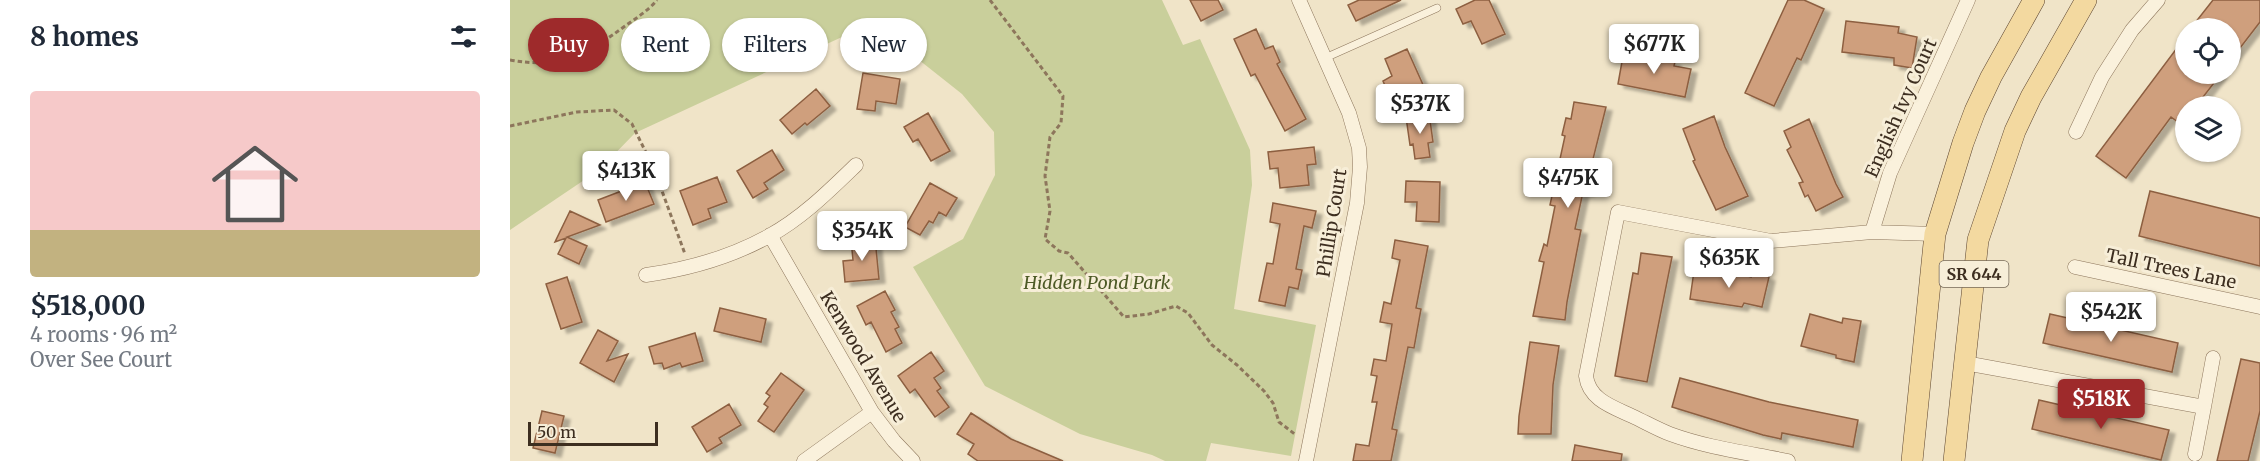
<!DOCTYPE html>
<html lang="en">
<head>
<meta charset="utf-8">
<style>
  body { margin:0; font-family:Merriweather,serif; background:#f6f6f7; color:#1f2937; height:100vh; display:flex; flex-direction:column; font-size:22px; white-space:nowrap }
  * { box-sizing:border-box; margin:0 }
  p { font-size:20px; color:#747a83 }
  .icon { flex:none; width:33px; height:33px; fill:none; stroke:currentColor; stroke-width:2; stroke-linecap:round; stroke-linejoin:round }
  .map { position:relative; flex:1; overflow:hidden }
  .drawer { display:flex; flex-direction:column; background:#fff; width:510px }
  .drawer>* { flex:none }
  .guide { position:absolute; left:18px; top:18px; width:570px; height:54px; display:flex; gap:12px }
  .buttons { position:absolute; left:1665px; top:18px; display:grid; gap:12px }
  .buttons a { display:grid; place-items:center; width:66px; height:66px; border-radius:50%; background:#fff; box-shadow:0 2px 4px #0004; font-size:30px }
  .scale { position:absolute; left:18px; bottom:15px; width:130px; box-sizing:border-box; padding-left:6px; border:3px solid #3d2e20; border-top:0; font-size:16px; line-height:21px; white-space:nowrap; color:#3d2e20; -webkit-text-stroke:4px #f7eed8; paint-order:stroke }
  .price { position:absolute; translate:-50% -51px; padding:0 14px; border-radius:6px; background:#fff; color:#222; font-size:20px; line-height:39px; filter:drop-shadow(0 2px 3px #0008) }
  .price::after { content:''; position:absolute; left:50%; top:36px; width:18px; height:14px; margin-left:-9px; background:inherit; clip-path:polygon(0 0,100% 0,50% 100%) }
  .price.on { background:#9e2a2b; color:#fff }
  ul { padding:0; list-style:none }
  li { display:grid; align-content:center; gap:12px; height:318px; padding:0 30px }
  li span { display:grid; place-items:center; height:186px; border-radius:6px; color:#555 }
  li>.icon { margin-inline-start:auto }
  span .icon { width:108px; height:108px; fill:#fffc; stroke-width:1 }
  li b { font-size:26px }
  h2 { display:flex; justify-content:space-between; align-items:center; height:72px; padding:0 30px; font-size:26px }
  .pill { padding:0 21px; border-radius:27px; background:#fff; box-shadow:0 2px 4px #0004; font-size:21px; line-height:54px }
  .pill.on { background:#9e2a2b; color:#fff }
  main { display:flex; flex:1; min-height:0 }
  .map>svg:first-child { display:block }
</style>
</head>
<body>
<main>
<section class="drawer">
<h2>8 homes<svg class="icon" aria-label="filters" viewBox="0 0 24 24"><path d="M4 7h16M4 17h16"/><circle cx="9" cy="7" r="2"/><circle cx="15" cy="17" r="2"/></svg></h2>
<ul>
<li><span style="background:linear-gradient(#f6c9c9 75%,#c2b280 0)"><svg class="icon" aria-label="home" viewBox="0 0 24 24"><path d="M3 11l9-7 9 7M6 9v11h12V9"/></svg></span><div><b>$518,000</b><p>4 rooms · 96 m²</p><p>Over See Court</p></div></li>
</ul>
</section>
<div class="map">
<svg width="1750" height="461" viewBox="0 0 1750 461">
  <defs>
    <filter id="shadow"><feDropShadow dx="6" dy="4" stdDeviation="1.5" flood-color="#0004"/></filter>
  </defs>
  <rect width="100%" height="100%" fill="#f0e4c8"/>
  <!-- green -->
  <path fill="#c9cf9b" d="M 0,0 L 652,0 L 673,45 L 690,39 L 740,150 L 742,185 L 724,309 L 806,325 L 781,456 L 701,443 L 696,461 L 655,461 L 642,455 L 570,434 L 475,386 L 403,267 L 453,239 L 485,175 L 484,132 L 452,94 L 404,56 L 347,30 L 125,133 L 89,170 L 0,230 Z"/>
  <!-- building -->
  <path fill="#cf9f7d" stroke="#8d5f41" stroke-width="1.5" filter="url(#shadow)" d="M 680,0 L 708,0 L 713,10 L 691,21 Z
    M 849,0 L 891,0 L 846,21 L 838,5 Z
    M 965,0 L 979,0 L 995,34 L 972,44 L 961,21 L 953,24 L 946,9 Z
    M 1278,0 L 1294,0 L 1314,9 L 1291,60 L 1287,58 L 1264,106 L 1235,93 Z
    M 1703,0 L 1750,0 L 1750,22 L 1720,61 L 1720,28 L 1681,28 Z
    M 1336,21 L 1389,27 L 1388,33 L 1407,37 L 1402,68 L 1384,65 L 1384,58 L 1332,52 Z
    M 746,29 L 755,49 L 763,46 L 770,62 L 767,64 L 796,119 L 775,131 L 745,74 L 741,76 L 724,39 Z
    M 1676,36 L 1676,74 L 1711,74 L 1686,106 L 1676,106 L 1676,128 L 1661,117 L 1616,178 L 1586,156 Z
    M 897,49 L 914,87 L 882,102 L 873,81 L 882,76 L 875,59 Z
    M 1132,51 L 1148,55 L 1147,58 L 1165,62 L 1164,66 L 1181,69 L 1175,97 L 1108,84 L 1113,56 L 1130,60 Z
    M 353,73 L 390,79 L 386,104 L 366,101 L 365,111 L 347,109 Z
    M 306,89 L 320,106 L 297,125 L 295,123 L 282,134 L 270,120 Z
    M 1064,102 L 1096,107 L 1079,175 L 1078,192 L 1073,192 L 1065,229 L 1071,230 L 1057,302 L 1055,320 L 1023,316 L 1034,262 L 1029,261 L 1034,244 L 1037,246 L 1045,206 L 1040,205 L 1055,136 L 1052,135 L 1056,118 L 1061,119 Z
    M 418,113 L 440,151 L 421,161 L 408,139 L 403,142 L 394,127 Z
    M 919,113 L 923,142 L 918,143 L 920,157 L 905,159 L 903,144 L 900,145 L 896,117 Z
    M 1204,116 L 1215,147 L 1238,196 L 1206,210 L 1183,161 L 1185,160 L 1173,129 Z
    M 1299,119 L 1326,184 L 1333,197 L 1306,211 L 1298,195 L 1295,197 L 1289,183 L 1293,182 L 1277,150 L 1281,147 L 1274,131 Z
    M 804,147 L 806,164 L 797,165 L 799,185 L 770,188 L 768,168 L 760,169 L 758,152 Z
    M 262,150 L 274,170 L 254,183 L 258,189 L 243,198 L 227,171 Z
    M 207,177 L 217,202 L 198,209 L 201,218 L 183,225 L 170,191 Z
    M 896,181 L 930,182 L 929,222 L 906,221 L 907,202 L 895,202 Z
    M 135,182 L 144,204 L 96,222 L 88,200 Z
    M 420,183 L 447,198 L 436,216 L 429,212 L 423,223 L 419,221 L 410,235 L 395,227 Z
    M 1640,191 L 1750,218 L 1750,266 L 1629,236 Z
    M 763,203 L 806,211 L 802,228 L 794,226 L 786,269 L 792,270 L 788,289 L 779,287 L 775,306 L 749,301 L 757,263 L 763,264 L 770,224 L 760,222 Z
    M 60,211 L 90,225 L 57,237 L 77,246 L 69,264 L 48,254 L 56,238 L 45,242 Z
    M 365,238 L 369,279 L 335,282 L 333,261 L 343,260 L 341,240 Z
    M 885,240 L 918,246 L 906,308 L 911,309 L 904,348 L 898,347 L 882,429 L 887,430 L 881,461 L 843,461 L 846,444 L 859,446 L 867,402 L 862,402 L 867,376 L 861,375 L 864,359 L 876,361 L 882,324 L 870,322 L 874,302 L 881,304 L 890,260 L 882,258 Z
    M 1131,253 L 1162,257 L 1137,382 L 1105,376 L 1123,273 L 1128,274 Z
    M 1184,271 L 1222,275 L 1224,272 L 1241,277 L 1241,272 L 1259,277 L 1252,307 L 1234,303 L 1232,307 L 1180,299 Z
    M 57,277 L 72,322 L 51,329 L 36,284 Z
    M 375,291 L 385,310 L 381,312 L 389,327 L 385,329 L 392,343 L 376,352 L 361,322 L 356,325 L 347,306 Z
    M 210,308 L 256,319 L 251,342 L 204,331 Z
    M 1300,314 L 1332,323 L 1333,318 L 1351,321 L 1344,362 L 1326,358 L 1326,355 L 1291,346 Z
    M 1540,314 L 1668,343 L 1662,372 L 1533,343 Z
    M 88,330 L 108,341 L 97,361 L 118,354 L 104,382 L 70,363 Z
    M 185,333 L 193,361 L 172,367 L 170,363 L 154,369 L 152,363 L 144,364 L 139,347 Z
    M 1020,342 L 1049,346 L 1043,385 L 1041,434 L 1008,434 L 1009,416 Z
    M 421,352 L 434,371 L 424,378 L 431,388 L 427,391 L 439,407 L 425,417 L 405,389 L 400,393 L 388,376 Z
    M 1731,359 L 1750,363 L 1750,411 L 1738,461 L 1707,461 Z
    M 271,373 L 294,390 L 264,432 L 248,421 L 258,407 L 254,404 L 260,396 L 256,393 Z
    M 1170,378 L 1259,402 L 1348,420 L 1343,447 L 1272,433 L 1271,439 L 1253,435 L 1162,407 Z
    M 1529,400 L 1659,430 L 1651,460 L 1522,429 Z
    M 219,404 L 231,425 L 209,438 L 212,443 L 197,452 L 182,427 Z
    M 32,411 L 54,416 L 45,453 L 23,448 Z
    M 461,413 L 501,439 L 553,461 L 468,461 L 458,454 L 464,444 L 447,434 Z
    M 1065,445 L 1112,454 L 1111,461 L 1062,461 Z"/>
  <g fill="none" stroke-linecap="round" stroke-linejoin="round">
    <defs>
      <path id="lane" d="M 815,58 L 927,8"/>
      <path id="street" d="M 789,0 L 839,113 L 849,148 L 850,167 L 847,203 L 796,461
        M 1566,132 L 1592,77 L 1622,30 L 1648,0
        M 1362,232 L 1380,173 L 1458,0
        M 260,235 L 362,412 L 384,441 L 403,461
        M 1565,267 L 1750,307
        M 136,275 C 179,269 221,257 259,236 C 292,218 319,191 346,165
        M 1455,363 L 1694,407 L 1703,358
        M 1685,454 L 1694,407
        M 294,461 L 362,412
        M 1278,461 C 1239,453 1198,448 1160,434 C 1147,429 1135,422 1122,416 C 1103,407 1079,400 1076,376 L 1108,212 L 1261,241 L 1362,232 L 1425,234"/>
      <path id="primary" d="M 1402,461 L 1425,234 L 1453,143 L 1465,111 L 1481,77 L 1524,0
        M 1444,461 L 1468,240 L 1505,131 L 1521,97 L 1576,0"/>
    </defs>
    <!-- lane casing -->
    <use href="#lane" stroke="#8d765c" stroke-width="8"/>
    <!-- street casing -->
    <use href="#street" stroke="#8d765c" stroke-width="15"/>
    <!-- primary casing -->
    <use href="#primary" stroke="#5b4430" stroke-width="22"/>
    <!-- path -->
    <path stroke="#8d765c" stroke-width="3" stroke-dasharray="4.5 3" stroke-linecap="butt" d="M 480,0 L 553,96 L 551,123 L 540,137 L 535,176 L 540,211 L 535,239 L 549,251 L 558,253 L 614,317 L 639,314 L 666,306 L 678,313 L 702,345 L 727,365 L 754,391 L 763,403 L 769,422 L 786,435
      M 0,60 C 49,69 76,55 115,26 C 125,19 139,10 147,0
      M 0,126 L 67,112 L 104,110 L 122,124 L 144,169 L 175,254"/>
    <!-- lane -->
    <use href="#lane" stroke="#faf1dc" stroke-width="7"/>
    <!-- street -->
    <use href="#street" stroke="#faf1dc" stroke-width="14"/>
    <!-- primary -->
    <use href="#primary" stroke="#f3d9a0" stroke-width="21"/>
  </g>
  <g text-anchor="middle" stroke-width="6" stroke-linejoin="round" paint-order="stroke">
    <!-- shield labels -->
    <rect fill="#f7eed8" stroke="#756857" stroke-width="1.5" x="1429.5" y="261" width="69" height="26" rx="4.5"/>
    <g font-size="16" font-weight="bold" fill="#3d2e20">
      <text x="1464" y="280">SR 644</text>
    </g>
    <!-- street labels -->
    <g font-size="18" fill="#3d2e20" stroke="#f7eed8">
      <text transform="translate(1391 108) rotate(-66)" y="6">English Ivy Court</text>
      <text transform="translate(822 223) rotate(-81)" y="6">Phillip Court</text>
      <text transform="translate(1661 269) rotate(12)" y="6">Tall Trees Lane</text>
      <text transform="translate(353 357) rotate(59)" y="6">Kenwood Avenue</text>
    </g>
    <!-- park labels -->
    <g font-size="18" font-style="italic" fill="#4d5a26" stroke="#f7eed8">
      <text x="587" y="289">Hidden Pond Park</text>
    </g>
  </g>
</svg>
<div class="buttons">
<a><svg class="icon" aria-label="locate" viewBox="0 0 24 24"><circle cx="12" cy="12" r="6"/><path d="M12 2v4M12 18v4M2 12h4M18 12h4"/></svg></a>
<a><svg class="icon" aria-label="layers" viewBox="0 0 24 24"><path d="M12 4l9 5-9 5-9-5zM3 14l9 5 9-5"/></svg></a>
</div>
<div class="scale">50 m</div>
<b class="price" style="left:1144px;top:75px">$677K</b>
<b class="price" style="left:910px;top:135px">$537K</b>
<b class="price" style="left:116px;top:202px">$413K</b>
<b class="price" style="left:1058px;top:209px">$475K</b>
<b class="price" style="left:352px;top:262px">$354K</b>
<b class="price" style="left:1219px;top:289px">$635K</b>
<b class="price" style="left:1601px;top:343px">$542K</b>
<b class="price on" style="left:1591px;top:430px">$518K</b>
<div class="guide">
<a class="pill on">Buy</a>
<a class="pill">Rent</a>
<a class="pill">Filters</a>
<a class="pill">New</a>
</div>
</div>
</main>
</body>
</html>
